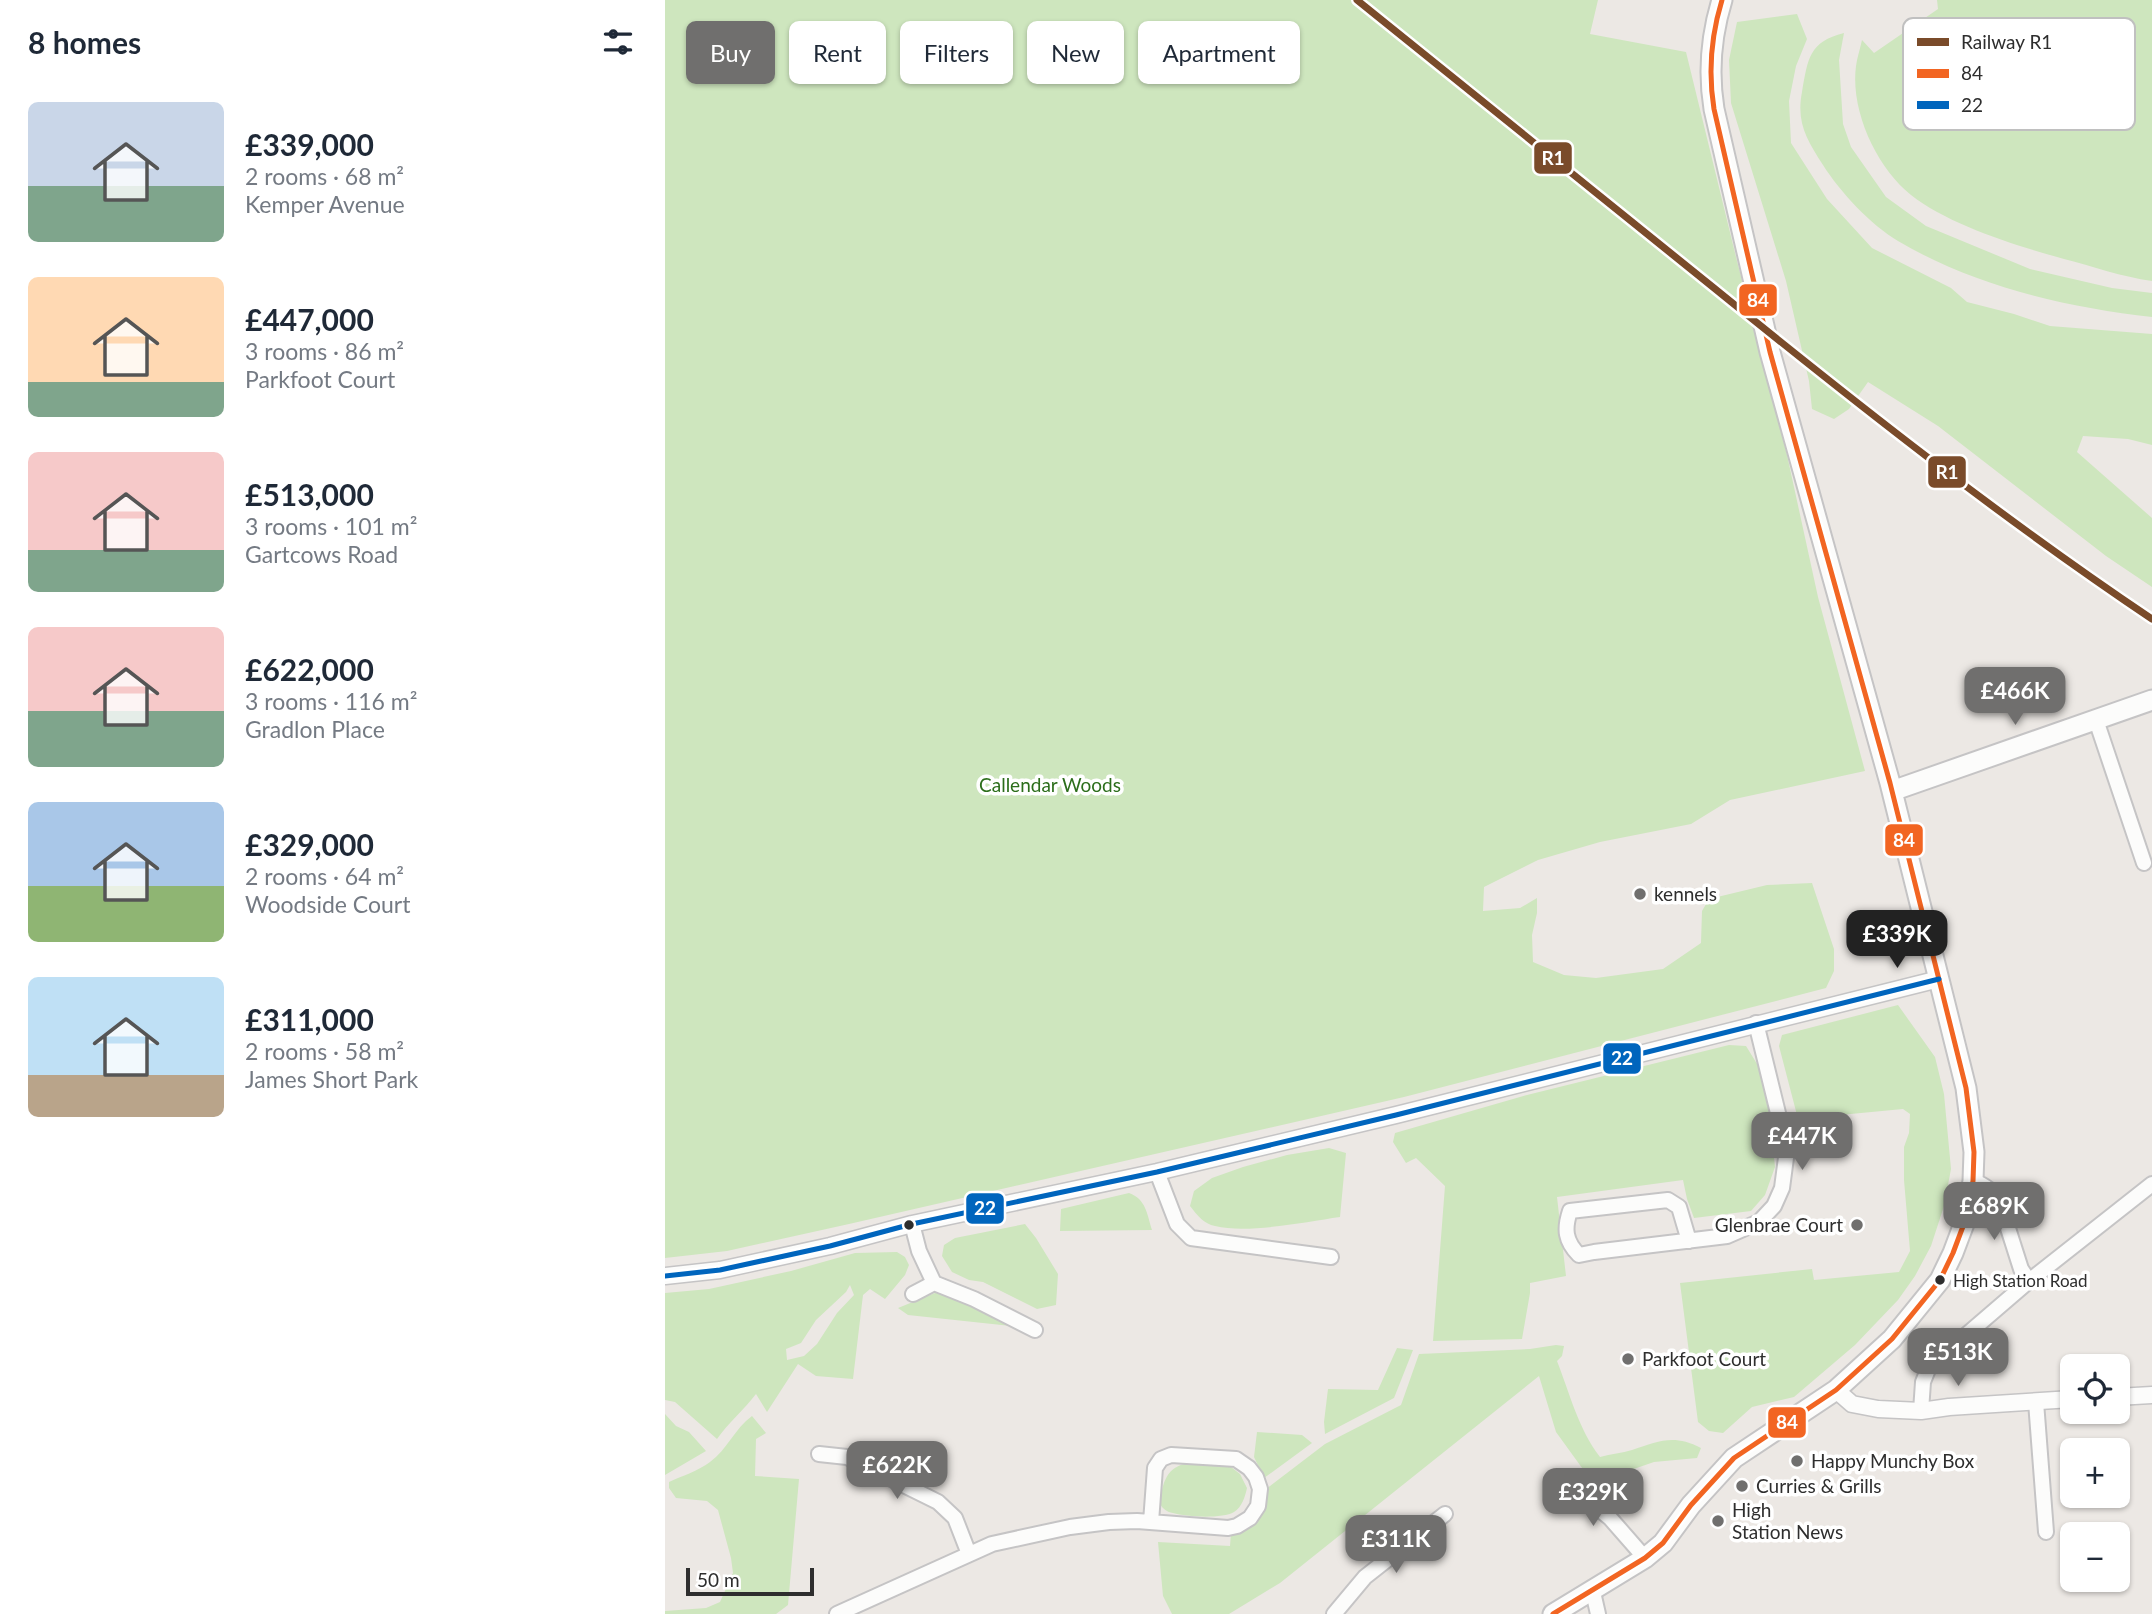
<!DOCTYPE html>
<html lang="en">
<head>
<meta charset="utf-8">
<style>
  body { margin:0; font-family:Lato,sans-serif; background:#f2f2f3; color:#1f2937; height:100vh; display:flex; flex-direction:column; font-size:26px; white-space:nowrap }
  * { box-sizing:border-box; margin:0 }
  p { font-size:23px; color:#747a83 }
  .icon { flex:none; width:38px; height:38px; fill:none; stroke:currentColor; stroke-width:2; stroke-linecap:round; stroke-linejoin:round }
  .map { position:relative; flex:1; overflow:hidden }
  .details { display:flex; flex-direction:column; background:#fff; width:665px }
  .details>* { flex:none }
  .banner { position:absolute; left:21px; top:21px; width:665px; height:63px; display:flex; gap:14px }
  .buttons { position:absolute; left:1395px; top:1354px; display:grid; gap:14px }
  .buttons a { display:grid; place-items:center; width:70px; height:70px; border-radius:10px; background:#fff; box-shadow:0 2px 5px #0004; font-size:35px }
  .scale { position:absolute; left:21px; bottom:18px; width:128px; box-sizing:border-box; padding-left:7px; border:4px solid #2e2e2e; border-top:0; font-size:19px; line-height:24px; white-space:nowrap; color:#2e2e2e; -webkit-text-stroke:5px #fff; paint-order:stroke }
  .price { position:absolute; translate:-50% -60px; padding:0 16px; border-radius:14px; background:#706f6e; color:#fff; font-size:23px; line-height:46px; filter:drop-shadow(0 2px 4px #0008) }
  .price::after { content:''; position:absolute; left:50%; top:42px; width:21px; height:16px; margin-left:-10px; background:inherit; clip-path:polygon(0 0,100% 0,50% 100%) }
  .price.on { background:#222; color:#fff }
  ul { padding:0; list-style:none }
  li { display:flex; align-items:center; gap:21px; height:175px; padding:0 28px }
  li span { display:grid; place-items:center; flex:none; width:196px; height:140px; border-radius:10px; color:#555 }
  li>.icon { margin-inline-start:auto }
  span .icon { width:84px; height:84px; fill:#fffc; stroke-width:1 }
  li b { font-size:30px }
  h2 { display:flex; justify-content:space-between; align-items:center; height:84px; padding:0 28px; font-size:30px }
  .tag { padding:0 24px; border-radius:10px; background:#fff; box-shadow:0 2px 5px #0004; font-size:24px; line-height:63px }
  .tag.on { background:#706f6e; color:#fff }
  main { display:flex; flex:1; min-height:0 }
  .map>svg:first-child { display:block }
</style>
</head>
<body>
<main>
<section class="details">
<h2>8 homes<svg class="icon" aria-label="filters" viewBox="0 0 24 24"><path d="M4 7h16M4 17h16"/><circle cx="9" cy="7" r="2"/><circle cx="15" cy="17" r="2"/></svg></h2>
<ul>
<li><span style="background:linear-gradient(#c9d6e8 60%,#7fa58c 0)"><svg class="icon" aria-label="home" viewBox="0 0 24 24"><path d="M3 11l9-7 9 7M6 9v11h12V9"/></svg></span><div><b>£339,000</b><p>2 rooms · 68 m²</p><p>Kemper Avenue</p></div></li>
<li><span style="background:linear-gradient(#ffd9b3 75%,#7fa58c 0)"><svg class="icon" aria-label="home" viewBox="0 0 24 24"><path d="M3 11l9-7 9 7M6 9v11h12V9"/></svg></span><div><b>£447,000</b><p>3 rooms · 86 m²</p><p>Parkfoot Court</p></div></li>
<li><span style="background:linear-gradient(#f6c9c9 70%,#7fa58c 0)"><svg class="icon" aria-label="home" viewBox="0 0 24 24"><path d="M3 11l9-7 9 7M6 9v11h12V9"/></svg></span><div><b>£513,000</b><p>3 rooms · 101 m²</p><p>Gartcows Road</p></div></li>
<li><span style="background:linear-gradient(#f6c9c9 60%,#7fa58c 0)"><svg class="icon" aria-label="home" viewBox="0 0 24 24"><path d="M3 11l9-7 9 7M6 9v11h12V9"/></svg></span><div><b>£622,000</b><p>3 rooms · 116 m²</p><p>Gradlon Place</p></div></li>
<li><span style="background:linear-gradient(#a9c7e8 60%,#8fb573 0)"><svg class="icon" aria-label="home" viewBox="0 0 24 24"><path d="M3 11l9-7 9 7M6 9v11h12V9"/></svg></span><div><b>£329,000</b><p>2 rooms · 64 m²</p><p>Woodside Court</p></div></li>
<li><span style="background:linear-gradient(#bfe0f5 70%,#b9a48a 0)"><svg class="icon" aria-label="home" viewBox="0 0 24 24"><path d="M3 11l9-7 9 7M6 9v11h12V9"/></svg></span><div><b>£311,000</b><p>2 rooms · 58 m²</p><p>James Short Park</p></div></li>
</ul>
</section>
<div class="map">
<svg width="1487" height="1614" viewBox="0 0 1487 1614">
  <rect width="100%" height="100%" fill="#ece8e4"/>
  <!-- green -->
  <path fill="#cee6be" fill-rule="evenodd" d="M 0,0 L 933,0 L 925,34 L 1021,52 L 1072,261 L 1122,455 L 1153,597 L 1200,771 L 1065,800 L 1026,824 L 935,842 L 873,860 L 819,887 L 818,911 L 855,908 L 872,898 L 872,913 L 867,935 L 868,962 L 899,975 L 931,978 L 998,969 L 1036,943 L 1037,911 L 1044,899 L 1102,885 L 1147,883 L 1169,949 L 1169,971 L 1161,988 L 739,1097 L 184,1224 L 62,1251 L 0,1258 Z
    M 1272,0 L 1487,0 L 1487,281 C 1457,277 1427,266 1399,259 C 1352,246 1284,225 1246,195 C 1212,168 1185,111 1191,66 C 1192,58 1195,49 1197,40 L 1209,53 L 1273,9 Z
    M 1132,14 L 1142,39 L 1131,66 L 1124,101 L 1126,143 L 1162,199 L 1207,248 L 1286,288 L 1302,302 L 1349,314 L 1385,326 L 1487,334 L 1487,445 L 1463,439 L 1418,436 L 1412,452 L 1487,518 L 1487,587 L 1441,556 L 1273,426 L 1203,382 L 1184,409 L 1169,419 L 1147,409 L 1144,381 L 1121,281 L 1066,103 L 1064,60 L 1072,22 Z
    M 1179,33 L 1174,60 L 1178,124 L 1186,147 L 1221,197 L 1261,226 L 1365,269 L 1447,288 L 1487,293 L 1487,317 C 1400,307 1309,286 1233,241 C 1206,225 1175,192 1158,165 C 1142,140 1131,123 1137,92 C 1143,58 1144,42 1179,33 Z
    M 1233,1005 L 1270,1057 L 1279,1094 L 1286,1169 L 1279,1206 L 1266,1246 L 1250,1276 L 1233,1300 L 1190,1345 L 1129,1397 L 1087,1407 L 1058,1433 L 1044,1431 L 1033,1422 L 1015,1283 L 1147,1269 L 1149,1280 L 1234,1272 L 1245,1251 L 1239,1180 L 1239,1147 L 1244,1133 L 1245,1114 L 1238,1109 L 1133,1119 L 1114,1046 L 1117,1035 Z
    M 1064,1045 L 1081,1046 L 1094,1067 L 1103,1103 L 1110,1167 L 1100,1195 L 1086,1211 L 1029,1218 L 1022,1199 L 1018,1180 L 892,1197 L 901,1276 L 865,1283 L 865,1293 L 857,1339 L 768,1341 L 780,1186 L 751,1158 L 741,1163 L 728,1142 L 730,1133 L 862,1095 Z
    M 664,1148 L 681,1153 L 675,1217 C 640,1222 583,1234 550,1226 C 539,1224 532,1215 525,1206 L 529,1191 L 547,1178 L 578,1167 L 622,1155 Z
    M 464,1193 C 481,1199 482,1214 487,1230 L 395,1231 L 396,1209 Z
    M 360,1224 L 371,1238 L 393,1274 L 391,1305 L 372,1309 L 318,1282 L 304,1280 L 287,1272 L 277,1256 L 279,1245 L 290,1238 Z
    M 232,1252 L 240,1257 L 244,1265 L 240,1275 L 220,1299 L 205,1289 L 198,1295 L 188,1379 L 151,1376 L 133,1364 L 102,1412 L 91,1394 C 79,1410 63,1423 52,1439 L 10,1402 L 0,1400 L 0,1293 L 44,1289 L 126,1271 L 190,1253 ZM 185,1285 L 189,1295 L 172,1313 L 152,1344 L 139,1356 L 122,1360 L 121,1349 L 136,1343 L 151,1320 L 181,1292 Z
    M 275,1291 L 346,1326 L 243,1315 L 233,1308 Z
    M 891,1345 L 899,1346 L 897,1356 L 892,1361 C 905,1394 913,1428 935,1457 C 946,1454 957,1453 967,1450 C 994,1441 1009,1434 1036,1448 L 1032,1458 L 989,1462 L 963,1471 L 933,1490 L 891,1432 L 874,1376 L 615,1583 L 564,1614 L 507,1614 L 498,1596 L 493,1542 L 565,1546 L 566,1533 L 601,1489 L 660,1444 L 736,1405 L 754,1354 L 865,1349 Z
    M 732,1348 L 748,1350 L 729,1398 L 660,1434 L 659,1422 L 663,1389 L 713,1390 Z
    M 0,1414 L 11,1426 L 24,1432 L 41,1451 L 0,1475 Z
    M 87,1416 L 101,1433 L 91,1439 L 90,1476 L 134,1479 L 123,1605 L 111,1614 L 0,1614 L 0,1611 L 41,1608 L 55,1602 L 68,1573 L 66,1558 L 53,1510 L 42,1501 L 11,1498 L 4,1488 L 4,1482 C 17,1476 33,1471 45,1462 C 62,1450 70,1428 87,1416 Z
    M 592,1432 L 637,1435 L 647,1443 L 599,1478 L 589,1457 Z
    M 519,1464 L 566,1467 L 575,1474 L 582,1488 C 580,1497 577,1507 569,1512 C 557,1519 522,1517 508,1513 C 502,1512 498,1509 495,1504 C 497,1486 500,1469 519,1464 Z"/>
  <g fill="none" stroke-linecap="round" stroke-linejoin="round">
    <defs>
      <path id="minor" d="M 1431,720 L 1479,863
        M 492,1172 L 512,1224 L 526,1238 L 666,1257
        M 1308,1181 C 1321,1185 1328,1192 1335,1203 L 1356,1269 L 1364,1281
        M 247,1224 L 254,1251 L 269,1283 L 309,1299 L 370,1330
        M 1024,1241 L 1014,1207 L 1003,1200 L 905,1211 C 899,1229 900,1241 914,1255 L 929,1252 L 1062,1236 L 1094,1222 L 1109,1206 L 1117,1188 L 1122,1150 L 1091,1023
        M 248,1294 L 269,1283
        M 1371,1402 L 1381,1532
        M 1256,1411 L 1258,1382 L 1264,1367 L 1364,1281 L 1487,1184
        M 154,1454 L 182,1457 L 273,1502 L 290,1518 L 304,1554
        M 888,1482 L 923,1500 L 945,1518 L 980,1558
        M 928,1592 L 933,1614
        M 172,1614 L 327,1544 L 405,1527 L 444,1522 L 472,1521 L 563,1528 L 572,1526 L 585,1518 L 593,1506 L 595,1489 L 591,1477 L 584,1468 L 571,1459 L 506,1455 L 496,1459 L 490,1468 L 486,1522
        M 669,1614 L 700,1577 L 780,1514"/>
      <path id="tertiary" d="M 0,1276 L 55,1270 L 165,1246 L 247,1224 L 492,1172 L 731,1115 L 1274,979
        M 1171,1390 L 1187,1404 L 1213,1409 L 1256,1411 L 1284,1407 L 1407,1399
        M 1452,1397 L 1487,1395"/>
      <path id="secondary" d="M 1227,791 L 1487,700
        M 888,1614 L 980,1558 L 998,1543 L 1026,1505 L 1069,1458 L 1171,1390 L 1227,1339 L 1275,1280 L 1288,1253 L 1300,1221 L 1308,1181 L 1309,1152 L 1301,1088 L 1225,783 L 1105,352 L 1049,109 C 1043,72 1046,36 1057,0"/>
    </defs>
    <!-- minor casing -->
    <use href="#minor" stroke="#c5c4c5" stroke-width="18"/>
    <!-- tertiary casing -->
    <use href="#tertiary" stroke="#c5c4c5" stroke-width="19"/>
    <!-- secondary casing -->
    <use href="#secondary" stroke="#c5c4c5" stroke-width="23"/>
    <!-- minor -->
    <use href="#minor" stroke="#fcfcfb" stroke-width="14"/>
    <!-- tertiary -->
    <use href="#tertiary" stroke="#fcfcfb" stroke-width="16"/>
    <!-- secondary -->
    <use href="#secondary" stroke="#fcfcfb" stroke-width="19"/>
    <defs>
      <path id="bus-1" d="M 888,1614 L 980,1558 L 998,1543 L 1026,1505 L 1069,1458 L 1171,1390 L 1227,1339 L 1275,1280 L 1288,1253 L 1300,1221 L 1308,1181 L 1309,1152 L 1301,1088 L 1225,783 L 1105,352 L 1049,109 C 1043,72 1046,36 1057,0"/>
      <path id="bus-2" d="M 0,1276 L 55,1270 L 165,1246 L 247,1224 L 492,1172 L 731,1115 L 1274,979"/>
    </defs>
    <!-- bus-1 casing -->
    <use href="#bus-1" stroke="#fff" stroke-width="10"/>
    <!-- bus-2 casing -->
    <use href="#bus-2" stroke="#fff" stroke-width="10"/>
    <!-- bus-1 -->
    <use href="#bus-1" stroke="#f26522" stroke-width="5"/>
    <!-- bus-2 -->
    <use href="#bus-2" stroke="#0065bd" stroke-width="5"/>
    <defs>
      <path id="rail-1" d="M 692,0 C 811,96 930,192 1049,288 C 1192,404 1335,517 1487,619"/>
    </defs>
    <!-- rail-1 casing -->
    <use href="#rail-1" stroke="#fff" stroke-width="12"/>
    <!-- rail-1 -->
    <use href="#rail-1" stroke="#7a4b2a" stroke-width="7"/>
  </g>
  <!-- markers -->
  <g fill="#706f6e" stroke="#fff" stroke-width="2.5">
    <circle cx="975" cy="894" r="7"/>
    <circle cx="1192" cy="1225" r="7"/>
    <circle cx="963" cy="1359" r="7"/>
    <circle cx="1132" cy="1461" r="7"/>
    <circle cx="1077" cy="1486" r="7"/>
    <circle cx="1053" cy="1521" r="7"/>
  </g>
  <g fill="#2e2e2e" stroke="#fff" stroke-width="2.5">
    <circle cx="244" cy="1225" r="6"/>
    <circle cx="1275" cy="1280" r="6"/>
  </g>
  <g text-anchor="middle" stroke-width="7" stroke-linejoin="round" paint-order="stroke">
    <!-- bus labels -->
    <g font-size="17" fill="#2e2e2e" stroke="#fff" text-anchor="start">
      <text x="1288" y="1287">High Station Road</text>
    </g>
    <!-- park labels -->
    <g font-size="19" fill="#2c6e1b" stroke="#fff">
      <text x="385" y="792">Callendar Woods</text>
    </g>
    <!-- poi labels -->
    <g font-size="19" fill="#2e2e2e" stroke="#fff" text-anchor="start">
      <text x="989" y="901">kennels</text>
      <text x="1178" y="1232" text-anchor="end">Glenbrae Court</text>
      <text x="977" y="1366">Parkfoot Court</text>
      <text x="1146" y="1468">Happy Munchy Box</text>
      <text x="1091" y="1493">Curries &amp; Grills</text>
      <text x="1067" y="1517">High<tspan x="1067" dy="22">Station News</tspan></text>
    </g>
  </g>
  <!-- legend -->
  <rect x="1238" y="18" width="232" height="112" rx="10" fill="#fff" stroke="#c0c0c0" stroke-width="2"/>
  <rect x="1252" y="38" width="32" height="8" fill="#7a4b2a"/>
  <rect x="1252" y="69" width="32" height="9" fill="#f26522"/>
  <rect x="1252" y="101" width="32" height="8" fill="#0065bd"/>
  <g font-size="19" fill="#2e2e2e">
    <text x="1296" y="49">Railway R1</text>
    <text x="1296" y="80">84</text>
    <text x="1296" y="112">22</text>
  </g>
  <g stroke="#fff" stroke-width="2.5">
    <rect x="868" y="141" width="40" height="34" rx="7" fill="#7a4b2a"/>
    <rect x="1073" y="283" width="40" height="34" rx="7" fill="#f26522"/>
    <rect x="1262" y="455" width="40" height="34" rx="7" fill="#7a4b2a"/>
    <rect x="1219" y="823" width="40" height="34" rx="7" fill="#f26522"/>
    <rect x="937" y="1042" width="40" height="33" rx="7" fill="#0065bd"/>
    <rect x="300" y="1192" width="40" height="33" rx="7" fill="#0065bd"/>
    <rect x="1102" y="1406" width="40" height="33" rx="7" fill="#f26522"/>
  </g>
  <g font-size="19" text-anchor="middle" font-weight="bold" fill="#fff">
    <text x="888" y="165">R1</text>
    <text x="1093" y="307">84</text>
    <text x="1282" y="479">R1</text>
    <text x="1239" y="847">84</text>
    <text x="957" y="1065">22</text>
    <text x="320" y="1215">22</text>
    <text x="1122" y="1429">84</text>
  </g>
</svg>
<div class="buttons">
<a><svg class="icon" aria-label="locate" viewBox="0 0 24 24"><circle cx="12" cy="12" r="6"/><path d="M12 2v4M12 18v4M2 12h4M18 12h4"/></svg></a>
<a>+</a>
<a>−</a>
</div>
<div class="scale">50 m</div>
<b class="price" style="left:1350px;top:727px">£466K</b>
<b class="price on" style="left:1232px;top:970px">£339K</b>
<b class="price" style="left:1137px;top:1172px">£447K</b>
<b class="price" style="left:1329px;top:1242px">£689K</b>
<b class="price" style="left:1293px;top:1388px">£513K</b>
<b class="price" style="left:232px;top:1501px">£622K</b>
<b class="price" style="left:928px;top:1528px">£329K</b>
<b class="price" style="left:731px;top:1575px">£311K</b>
<div class="banner">
<a class="tag on">Buy</a>
<a class="tag">Rent</a>
<a class="tag">Filters</a>
<a class="tag">New</a>
<a class="tag">Apartment</a>
</div>
</div>
</main>
</body>
</html>
